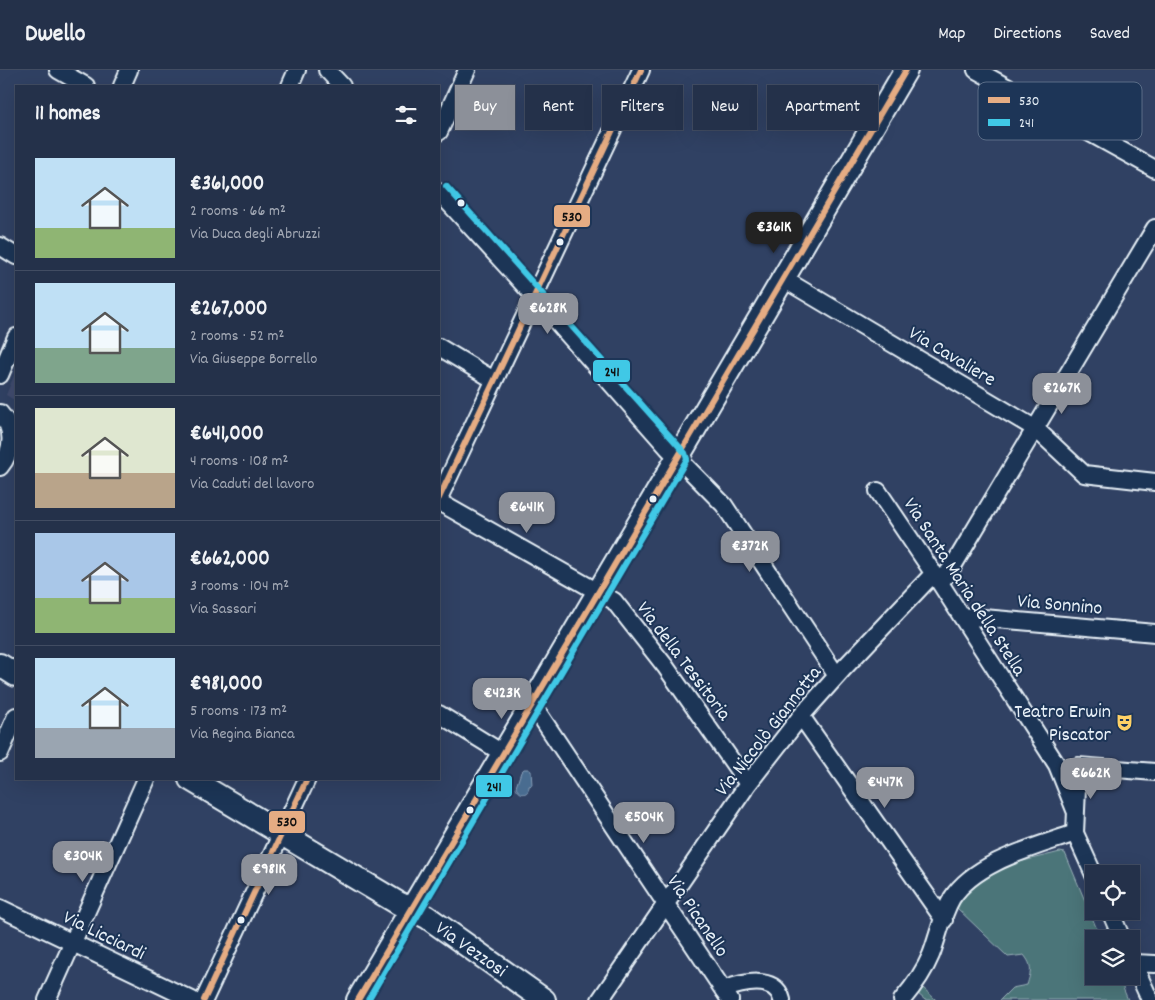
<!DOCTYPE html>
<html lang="en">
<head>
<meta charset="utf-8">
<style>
  body { margin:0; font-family:Dekko,sans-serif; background:#303d54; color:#f1f3f6; height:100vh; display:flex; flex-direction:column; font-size:19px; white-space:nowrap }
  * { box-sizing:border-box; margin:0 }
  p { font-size:16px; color:#a3a9b5 }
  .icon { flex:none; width:28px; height:28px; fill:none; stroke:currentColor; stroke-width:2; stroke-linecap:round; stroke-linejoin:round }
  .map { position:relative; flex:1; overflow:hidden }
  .drawer { position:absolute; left:15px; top:15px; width:425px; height:695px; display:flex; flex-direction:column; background:#24314a; border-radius:0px; box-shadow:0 5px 20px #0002,0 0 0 1px #414c62 }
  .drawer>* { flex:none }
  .guide { position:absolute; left:455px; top:15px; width:475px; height:45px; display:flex; gap:10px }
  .controls { position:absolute; left:1085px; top:795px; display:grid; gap:10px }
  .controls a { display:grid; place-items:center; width:55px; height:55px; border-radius:0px; background:#24314a; box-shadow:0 5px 20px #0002,0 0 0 1px #414c62; font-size:25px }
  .price { position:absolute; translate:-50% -42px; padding:0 11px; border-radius:10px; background:#8c9099; color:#fff; font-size:16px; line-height:32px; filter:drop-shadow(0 1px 2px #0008) }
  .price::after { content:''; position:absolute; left:50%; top:30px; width:15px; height:11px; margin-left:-8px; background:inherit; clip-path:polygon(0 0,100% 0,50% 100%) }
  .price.current { background:#222; color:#fff }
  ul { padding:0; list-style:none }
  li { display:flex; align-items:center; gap:15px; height:125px; padding:0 20px }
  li+li { border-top:1px solid #414c62 }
  li span { display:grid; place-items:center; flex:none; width:140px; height:100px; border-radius:0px; color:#555 }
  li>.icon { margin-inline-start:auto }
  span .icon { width:60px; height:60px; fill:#fffc; stroke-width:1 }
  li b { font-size:21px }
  h2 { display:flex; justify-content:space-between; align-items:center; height:60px; padding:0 20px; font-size:21px }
  .tag { padding:0 18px; border-radius:0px; background:#24314a; box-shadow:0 5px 20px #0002,0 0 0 1px #414c62; font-size:18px; line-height:45px }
  .tag.current { background:#8c9099; color:#fff }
  header { display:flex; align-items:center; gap:30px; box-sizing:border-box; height:70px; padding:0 25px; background:#24314a; border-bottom:1px solid #414c62 }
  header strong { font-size:24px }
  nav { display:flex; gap:28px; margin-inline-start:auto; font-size:18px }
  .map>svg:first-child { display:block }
</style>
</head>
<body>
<header>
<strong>Dwello</strong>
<nav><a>Map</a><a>Directions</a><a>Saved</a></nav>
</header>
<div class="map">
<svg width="1155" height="930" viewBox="0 0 1155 930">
  <rect width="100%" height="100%" fill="#304163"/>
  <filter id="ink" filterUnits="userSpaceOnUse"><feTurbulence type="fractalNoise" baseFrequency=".02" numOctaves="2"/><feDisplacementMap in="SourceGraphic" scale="10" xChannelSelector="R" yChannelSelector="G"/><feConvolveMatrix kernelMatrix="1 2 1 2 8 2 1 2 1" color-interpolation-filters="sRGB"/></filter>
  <g filter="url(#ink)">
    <!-- built -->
    <path fill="#414c6e" d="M 16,301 L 16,331 L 6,325 Z"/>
    <!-- green -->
    <path fill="#4b7479" stroke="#9ab2b8" d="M 1060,782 L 1065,783 L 1101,869 L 1094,869 L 1094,906 L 1118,906 L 1128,930 L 1000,930 L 1012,918 L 1027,915 C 1031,902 1033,896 1024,885 L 1008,887 L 956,837 C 980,796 1018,793 1060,782 Z
      M 922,917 L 936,930 L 925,930 L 917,923 Z"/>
    <!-- water -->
    <path fill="#496c90" stroke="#89a1ba" d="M 524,699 L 528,699 L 531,701 L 532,715 L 529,716 C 529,726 519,726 516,717 L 521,702 Z"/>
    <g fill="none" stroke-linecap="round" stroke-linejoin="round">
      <defs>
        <path id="street" d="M 58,0 L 86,16
          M 327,0 L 342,16
          M 976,0 L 1155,99
          M 122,16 L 129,0
          M 290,16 L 297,0
          M 439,62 L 467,0
          M 439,122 L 534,226 L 668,378 L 724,435 L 837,606
          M 0,176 L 16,186
          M 782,208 L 1036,359 L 1084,404 L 1155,412
          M 439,277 L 494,310
          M 0,305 L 16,267
          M 0,343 C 15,359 13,381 0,397
          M 878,421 L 940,513 L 1057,695 L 1075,740
          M 439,428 L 641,0
          M 439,432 L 614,531 L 665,596 L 748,714
          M 940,513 L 953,496 L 1155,158
          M 961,546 L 1155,563
          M 533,635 L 730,930
          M 439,644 L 504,684
          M 801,646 L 944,850
          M 0,683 L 16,646
          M 1094,805 L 1075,763 L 1078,696 L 1155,702
          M 0,838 L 192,930
          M 1110,841 L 1122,869
          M 1131,888 L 1150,930
          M 1134,893 L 1155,894
          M 723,920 C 741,913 776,904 782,930
          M 47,930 L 146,709
          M 204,930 L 307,709
          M 600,930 L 748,714 L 801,646 L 844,598 L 934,503
          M 902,930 C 913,917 924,902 931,885 C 938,867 942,845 952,828 C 976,791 1036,777 1075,763"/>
        <path id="secondary" d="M 0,595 L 16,605
          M 190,709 L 398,833 L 427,847 L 544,930
          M 358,930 L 906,0"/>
      </defs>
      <!-- street casing -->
      <use href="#street" stroke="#e8f1f8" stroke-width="20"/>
      <!-- secondary casing -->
      <use href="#secondary" stroke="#e8f1f8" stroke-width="26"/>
      <!-- street -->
      <use href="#street" stroke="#1d3557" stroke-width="16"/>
      <!-- secondary -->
      <use href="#secondary" stroke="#1d3557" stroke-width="22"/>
      <defs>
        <path id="bus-1" d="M 439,428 L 641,0
          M 204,930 L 307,709
          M 358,930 L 906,0"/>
        <path id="bus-2" d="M 368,930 L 687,389 L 685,383 L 446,116"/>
      </defs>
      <!-- bus-1 casing -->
      <use href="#bus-1" stroke="#1d3557" stroke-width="10"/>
      <!-- bus-2 casing -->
      <use href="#bus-2" stroke="#1d3557" stroke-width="10"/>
      <!-- bus-1 -->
      <use href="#bus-1" stroke="#e5ac83" stroke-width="6"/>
      <!-- bus-2 -->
      <use href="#bus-2" stroke="#40c8e6" stroke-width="6"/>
    </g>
  </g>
  <!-- icons -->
  <defs>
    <symbol id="theatre-bare" viewBox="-9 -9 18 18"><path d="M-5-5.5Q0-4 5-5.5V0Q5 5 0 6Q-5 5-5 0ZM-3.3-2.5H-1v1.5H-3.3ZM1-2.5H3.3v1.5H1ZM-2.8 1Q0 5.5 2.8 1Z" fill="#ffd166" stroke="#1d3557" stroke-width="2.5" paint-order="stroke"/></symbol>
  </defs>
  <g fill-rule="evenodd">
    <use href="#theatre-bare" x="1112" y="640" width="25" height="25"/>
  </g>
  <!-- markers -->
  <g fill="#e8f1f8" stroke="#1d3557" stroke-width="2">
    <circle cx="461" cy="133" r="4.5"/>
    <circle cx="560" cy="172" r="4.5"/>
    <circle cx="653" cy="429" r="4.5"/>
    <circle cx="470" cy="740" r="4.5"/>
    <circle cx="241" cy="850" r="4.5"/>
  </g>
  <g text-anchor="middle" stroke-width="4" stroke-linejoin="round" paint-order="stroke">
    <!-- street labels -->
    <g font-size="20" fill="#e8f1f8" stroke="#1d3557">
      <text transform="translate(953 285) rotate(31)" y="7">Via Cavaliere</text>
      <text transform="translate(966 516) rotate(57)" y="7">Via Santa Maria della Stella</text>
      <text transform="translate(1060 533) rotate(5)" y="7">Via Sonnino</text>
      <text transform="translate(685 590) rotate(53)" y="7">Via della Tessitoria</text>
      <text transform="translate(767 660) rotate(-52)" y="7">Via Niccolò Giannotta</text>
      <text transform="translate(699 845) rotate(56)" y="7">Via Picanello</text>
      <text transform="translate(105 864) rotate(26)" y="7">Via Licciardi</text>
      <text transform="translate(472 878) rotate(35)" y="7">Via Vezzosi</text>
    </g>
    <!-- poi labels -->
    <g font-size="20" fill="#e8f1f8" stroke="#1d3557" text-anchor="end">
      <text x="1111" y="647">Teatro Erwin<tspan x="1111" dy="23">Piscator</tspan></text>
    </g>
  </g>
  <!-- legend -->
  <rect x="978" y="12" width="164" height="58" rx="8" fill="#1d3557" stroke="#5a6d87" stroke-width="1"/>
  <rect x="988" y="27" width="22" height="6" fill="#e5ac83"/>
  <rect x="988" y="49" width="22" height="7" fill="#40c8e6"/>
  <g font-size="14" fill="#e8f1f8">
    <text x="1019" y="35">530</text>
    <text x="1019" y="57">241</text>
  </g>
  <g stroke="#1d3557" stroke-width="2">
    <rect x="553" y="134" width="38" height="24" rx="5" fill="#e5ac83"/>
    <rect x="592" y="289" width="39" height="24" rx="5" fill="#40c8e6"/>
    <rect x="475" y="704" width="38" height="24" rx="5" fill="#40c8e6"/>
    <rect x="268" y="740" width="38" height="24" rx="5" fill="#e5ac83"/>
  </g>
  <g font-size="14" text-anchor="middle" font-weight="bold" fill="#111">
    <text x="572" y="151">530</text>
    <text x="612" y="306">241</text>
    <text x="494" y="721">241</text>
    <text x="287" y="756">530</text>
  </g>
</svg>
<div class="controls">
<a><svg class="icon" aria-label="locate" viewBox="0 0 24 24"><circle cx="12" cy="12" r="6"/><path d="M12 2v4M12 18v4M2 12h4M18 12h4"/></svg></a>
<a><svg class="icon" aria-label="layers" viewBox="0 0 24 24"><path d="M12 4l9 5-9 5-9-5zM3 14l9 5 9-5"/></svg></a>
</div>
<b class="price current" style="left:774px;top:184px">€361K</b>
<b class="price" style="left:548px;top:265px">€628K</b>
<b class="price" style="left:1062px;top:345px">€267K</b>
<b class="price" style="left:527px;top:464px">€641K</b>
<b class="price" style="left:750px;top:503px">€372K</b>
<b class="price" style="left:502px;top:650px">€423K</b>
<b class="price" style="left:1091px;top:730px">€662K</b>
<b class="price" style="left:885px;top:739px">€447K</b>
<b class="price" style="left:644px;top:774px">€504K</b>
<b class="price" style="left:83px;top:813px">€304K</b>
<b class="price" style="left:269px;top:826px">€981K</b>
<div class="guide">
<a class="tag current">Buy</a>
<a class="tag">Rent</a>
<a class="tag">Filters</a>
<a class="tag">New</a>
<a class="tag">Apartment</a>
</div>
<section class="drawer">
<h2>11 homes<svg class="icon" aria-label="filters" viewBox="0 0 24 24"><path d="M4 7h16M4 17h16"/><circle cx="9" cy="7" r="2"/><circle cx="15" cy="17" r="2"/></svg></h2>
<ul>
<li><span style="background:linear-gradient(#bfe0f5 70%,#8fb573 0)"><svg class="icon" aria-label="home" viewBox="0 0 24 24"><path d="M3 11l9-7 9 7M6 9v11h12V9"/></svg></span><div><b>€361,000</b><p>2 rooms · 66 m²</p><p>Via Duca degli Abruzzi</p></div></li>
<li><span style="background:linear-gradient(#bfe0f5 65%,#7fa58c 0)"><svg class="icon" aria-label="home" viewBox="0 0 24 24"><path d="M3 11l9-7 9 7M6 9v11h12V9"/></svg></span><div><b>€267,000</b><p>2 rooms · 52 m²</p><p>Via Giuseppe Borrello</p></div></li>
<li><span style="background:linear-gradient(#dfe7d0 65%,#b9a48a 0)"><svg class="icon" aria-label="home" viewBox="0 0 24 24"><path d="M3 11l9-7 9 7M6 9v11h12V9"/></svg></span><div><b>€641,000</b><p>4 rooms · 108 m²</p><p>Via Caduti del lavoro</p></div></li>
<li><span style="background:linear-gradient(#a9c7e8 65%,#8fb573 0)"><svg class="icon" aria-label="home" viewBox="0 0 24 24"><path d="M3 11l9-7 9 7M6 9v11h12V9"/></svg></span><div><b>€662,000</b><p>3 rooms · 104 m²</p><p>Via Sassari</p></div></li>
<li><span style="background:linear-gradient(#bfe0f5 70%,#9aa5b1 0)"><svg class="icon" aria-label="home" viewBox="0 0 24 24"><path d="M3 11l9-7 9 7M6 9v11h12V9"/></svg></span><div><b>€981,000</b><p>5 rooms · 173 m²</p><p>Via Regina Bianca</p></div></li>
</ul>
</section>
</div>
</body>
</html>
